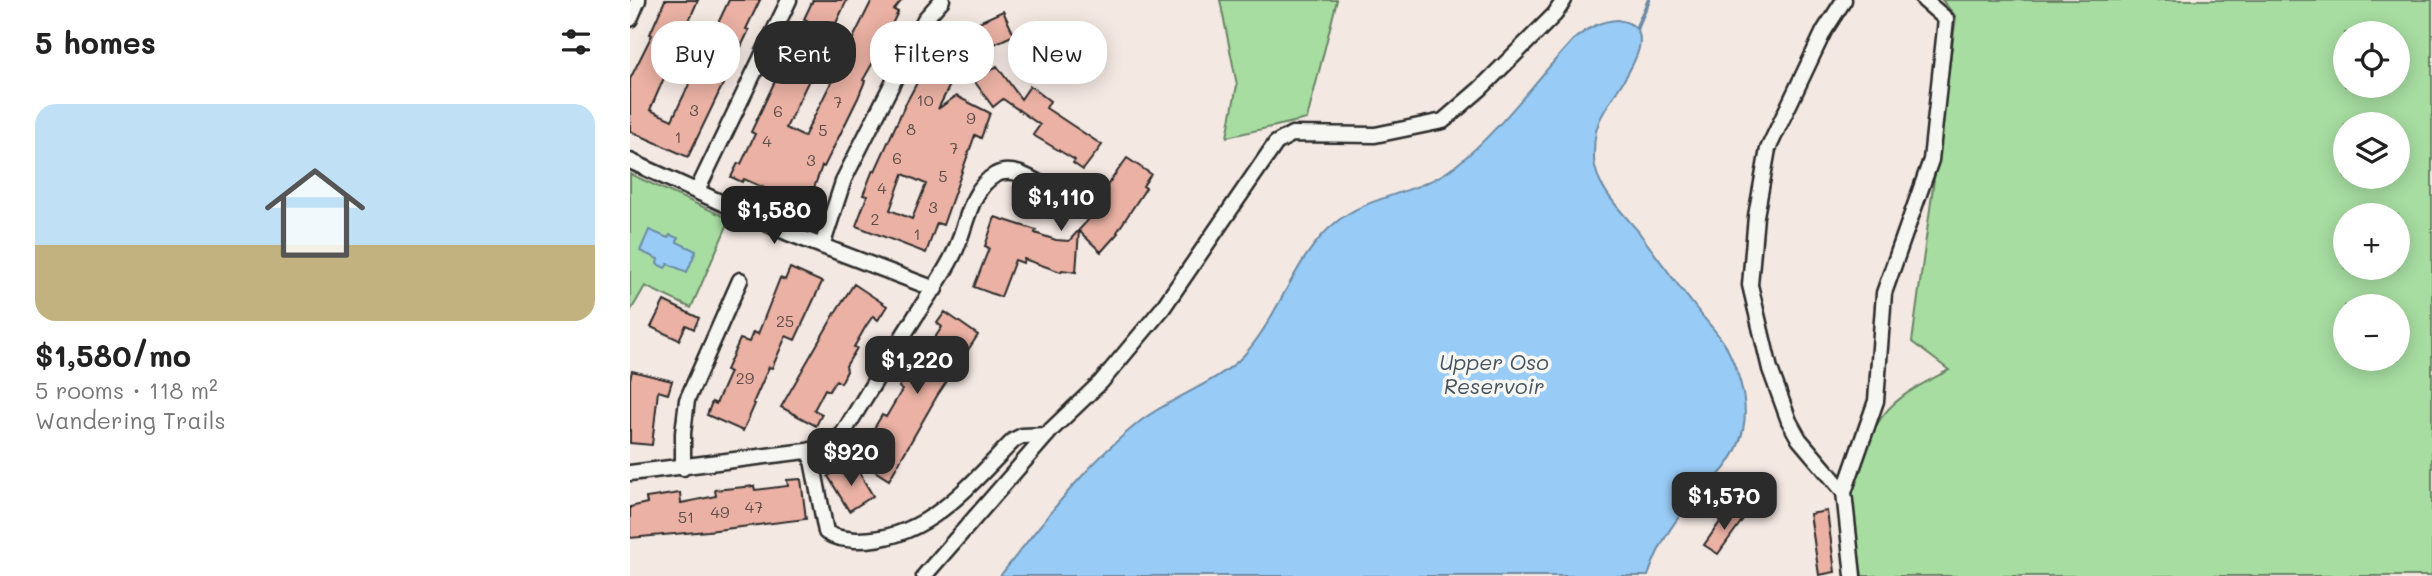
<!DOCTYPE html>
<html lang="en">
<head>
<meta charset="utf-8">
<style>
  body { margin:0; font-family:Mali,sans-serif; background:#f2f2f2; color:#222; height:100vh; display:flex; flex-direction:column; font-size:26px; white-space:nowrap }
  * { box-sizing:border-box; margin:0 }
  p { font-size:23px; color:#767676 }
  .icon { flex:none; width:38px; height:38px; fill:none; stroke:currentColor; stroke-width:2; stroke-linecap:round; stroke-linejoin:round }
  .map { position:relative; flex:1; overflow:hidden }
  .sheet { display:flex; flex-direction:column; background:#fff; width:630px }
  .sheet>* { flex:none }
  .top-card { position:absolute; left:21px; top:21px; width:665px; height:63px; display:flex; gap:14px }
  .controls { position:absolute; left:1703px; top:21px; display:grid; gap:14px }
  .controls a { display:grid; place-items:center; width:77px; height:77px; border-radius:50%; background:#fff; box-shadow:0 4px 18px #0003; font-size:35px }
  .price { position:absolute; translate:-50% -60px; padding:0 16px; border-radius:14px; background:#2b2b2b; color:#fff; font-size:23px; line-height:46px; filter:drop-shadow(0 2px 4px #0008) }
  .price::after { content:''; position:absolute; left:50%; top:42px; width:21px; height:16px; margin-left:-10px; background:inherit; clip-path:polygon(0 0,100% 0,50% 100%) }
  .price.on { background:#222; color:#fff }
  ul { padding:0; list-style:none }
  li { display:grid; align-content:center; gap:14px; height:371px; padding:0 35px }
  li span { display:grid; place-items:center; height:217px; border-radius:21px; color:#555 }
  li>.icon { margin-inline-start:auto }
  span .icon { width:126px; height:126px; fill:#fffc; stroke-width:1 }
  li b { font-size:30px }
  h2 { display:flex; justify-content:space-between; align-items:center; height:84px; padding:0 35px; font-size:30px }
  .pill { padding:0 24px; border-radius:28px; background:#fff; box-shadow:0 4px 18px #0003; font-size:24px; line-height:63px }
  .pill.on { background:#2b2b2b; color:#fff }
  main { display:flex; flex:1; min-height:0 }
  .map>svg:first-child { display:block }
</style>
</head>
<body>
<main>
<section class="sheet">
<h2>5 homes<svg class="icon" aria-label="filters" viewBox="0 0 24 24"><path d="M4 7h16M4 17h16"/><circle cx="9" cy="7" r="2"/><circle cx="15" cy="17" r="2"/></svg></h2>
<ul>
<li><span style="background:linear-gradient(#bfe0f5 65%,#c2b280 0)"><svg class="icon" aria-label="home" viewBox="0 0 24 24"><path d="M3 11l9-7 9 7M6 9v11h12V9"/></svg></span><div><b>$1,580/mo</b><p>5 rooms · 118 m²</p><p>Wandering Trails</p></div></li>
</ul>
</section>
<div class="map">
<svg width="1802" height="576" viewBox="0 0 1802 576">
  <rect width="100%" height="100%" fill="#f4e8e2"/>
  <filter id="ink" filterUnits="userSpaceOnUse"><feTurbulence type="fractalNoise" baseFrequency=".0143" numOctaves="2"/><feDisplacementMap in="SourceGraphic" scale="14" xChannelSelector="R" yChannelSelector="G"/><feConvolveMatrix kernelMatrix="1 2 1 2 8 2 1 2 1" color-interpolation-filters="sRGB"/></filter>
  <g filter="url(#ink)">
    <!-- green -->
    <path fill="#a7dda1" stroke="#698466" stroke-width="2" fill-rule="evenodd" d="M 590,0 L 707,0 L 677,119 L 597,137 L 607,85 Z
      M 1312,0 L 1802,0 L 1802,576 L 1232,576 L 1220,496 L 1246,426 C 1262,397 1291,385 1319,370 L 1282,342 L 1326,17 ZM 1715,33 L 1768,33 L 1768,86 L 1715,86 ZM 1715,124 L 1768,124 L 1768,177 L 1715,177 ZM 1715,215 L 1768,215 L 1768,268 L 1715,268 ZM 1715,306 L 1768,306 L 1768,359 L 1715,359 Z
      M 0,174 L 100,219 L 61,308 L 15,286 L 0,312 Z"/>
    <!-- water -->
    <path fill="#98cbf5" stroke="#6c8ba4" stroke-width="2" d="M 987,20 C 1044,28 978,96 969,122 C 964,134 964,147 964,159 C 965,186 992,212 1008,231 C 1027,257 1046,283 1066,308 C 1076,321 1087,332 1096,346 C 1119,393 1126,434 1088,476 C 1079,486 1067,495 1058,506 C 1039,527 1027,550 1018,576 L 370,576 C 413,522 454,466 508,423 C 539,398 590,382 615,354 C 650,315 664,257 705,223 C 740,194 787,195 824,167 C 870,131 904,82 943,40 C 957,29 969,21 987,20 Z
      M 19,230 L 38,238 L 40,235 L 48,238 L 47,242 L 66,251 L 57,272 L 38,264 L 35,268 L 27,264 L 28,259 L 10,251 Z"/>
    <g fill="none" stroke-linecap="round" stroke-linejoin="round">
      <!-- stream -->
      <path stroke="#6c8ba4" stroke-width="4.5" d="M 1007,27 L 1019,0"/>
    </g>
    <!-- building -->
    <path fill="#eab1a4" stroke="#2b2b2b" stroke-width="2" fill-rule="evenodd" d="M 35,0 L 68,0 L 20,110 L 42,120 L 99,0 L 130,0 L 116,29 L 119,30 L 58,157 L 0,131 L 0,79 L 22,35 L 20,34 Z
      M 183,0 L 217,0 L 156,128 L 174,137 L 242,0 L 272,0 L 264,10 L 268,12 L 261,26 L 263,27 L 233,80 L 235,81 L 228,98 L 194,167 L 192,166 L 177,207 L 114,179 L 112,182 L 101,177 L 108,163 L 111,164 L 125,134 L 121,132 L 160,49 L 163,51 L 177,20 L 174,19 Z
      M 373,11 L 384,35 L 360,46 L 355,35 L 334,57 L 308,109 L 326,96 L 360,113 L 351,138 L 345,135 L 313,225 L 307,223 L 296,253 L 226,226 L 237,196 L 233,195 L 243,170 L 245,171 L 275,105 L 312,36 L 320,26 L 323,29 L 332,20 L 338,27 ZM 273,174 L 296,184 L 282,219 L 260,210 Z
      M 367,66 L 391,99 L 400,86 L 420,101 L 416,108 L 472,145 L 453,170 L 443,163 L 445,160 L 403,135 L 410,125 L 373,99 L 363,107 L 345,82 Z
      M 497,158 L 521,174 L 513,186 L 516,188 L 487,232 L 488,233 L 471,252 L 449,231 L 446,272 L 432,270 L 431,272 L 394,259 L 393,263 L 385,260 L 371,297 L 344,287 L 359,248 L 355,246 L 365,217 L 406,230 L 405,233 L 426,240 L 439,241 L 469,208 L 463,205 Z
      M 160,268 L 192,282 L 165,340 L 156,336 L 142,368 L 139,367 L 123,403 L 125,404 L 113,431 L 77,415 L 82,402 L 86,404 L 100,372 L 96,370 L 110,339 L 119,342 L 123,332 L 128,334 L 150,278 L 155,280 Z
      M 224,284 L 257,306 L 248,320 L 243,316 L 236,326 L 224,347 L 227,348 L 216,366 L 217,371 L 211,383 L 206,380 L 199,391 L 195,389 L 184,410 L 192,414 L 186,426 L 151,407 L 208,308 Z
      M 34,301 L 69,318 L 64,329 L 56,325 L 49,340 L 21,327 Z
      M 315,312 L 348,335 L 307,396 L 259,480 L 232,463 L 241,449 L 234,445 L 252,415 L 256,417 L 272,390 L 269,387 L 281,366 L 280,365 L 290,351 L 294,354 L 312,327 L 307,323 Z
      M 2,371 L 42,381 L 38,394 L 28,391 L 22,445 L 0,443 L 0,379 Z
      M 210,469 L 215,477 L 227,469 L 243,496 L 219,511 L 198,476 Z
      M 171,479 L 176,519 L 78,531 L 0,538 L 0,507 L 17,503 L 16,498 L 50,493 L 51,503 L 86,496 L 85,490 L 124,486 L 125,490 L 158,486 L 157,480 Z
      M 1099,509 L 1113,519 L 1088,554 L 1074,545 Z
      M 1197,511 L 1205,572 L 1189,575 L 1180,514 Z"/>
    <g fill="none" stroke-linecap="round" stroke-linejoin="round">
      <defs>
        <path id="minor" d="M 1214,0 L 1194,31 L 1138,149 L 1126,216 L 1120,285 L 1140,369 L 1159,421 L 1169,439 L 1214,492 L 1223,576
          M 0,19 L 8,0
          M 0,161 L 158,233 L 305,289
          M 67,191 L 159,0
          M 192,246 L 214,179 L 295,19 L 312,0
          M 180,450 L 196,532 C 206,539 216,539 227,540 C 297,541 339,485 384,440 L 392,436 L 417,435
          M 53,468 L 53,433 L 57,400 L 110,280
          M 0,473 L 192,449 L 212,435 C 236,396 260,356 285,317 C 299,294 315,274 326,249 C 336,226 341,188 365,175 C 384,164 407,183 424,191
          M 1214,492 L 1246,401 L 1254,293 L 1301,160 L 1316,19 L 1294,0
          M 294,576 L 422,429 L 471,382 L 532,309 L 646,143 L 662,134 L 745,135 L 813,121 L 850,89 L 925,14 L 934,0"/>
      </defs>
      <!-- minor casing -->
      <use href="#minor" stroke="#2b2b2b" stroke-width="19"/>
      <!-- minor -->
      <use href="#minor" stroke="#f6f6f2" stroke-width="14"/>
    </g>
  </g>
  <g text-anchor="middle" stroke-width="7" stroke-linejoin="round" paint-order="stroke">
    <!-- number labels -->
    <g font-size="16" fill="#5b4c49">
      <text x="295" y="106">10</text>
      <text x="208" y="108">7</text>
      <text x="64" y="116">3</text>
      <text x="148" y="117">6</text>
      <text x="341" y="124">9</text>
      <text x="281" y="135">8</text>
      <text x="193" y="136">5</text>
      <text x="48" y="143">1</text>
      <text x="137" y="147">4</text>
      <text x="324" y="154">7</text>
      <text x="267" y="164">6</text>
      <text x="181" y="166">3</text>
      <text x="313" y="182">5</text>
      <text x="252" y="194">4</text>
      <text x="303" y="213">3</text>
      <text x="245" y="225">2</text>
      <text x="287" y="240">1</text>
      <text x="155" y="327">25</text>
      <text x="115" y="384">29</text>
      <text x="124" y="513">47</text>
      <text x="90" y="518">49</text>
      <text x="56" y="523">51</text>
    </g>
    <!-- water labels -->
    <g font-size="21" font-style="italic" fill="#46535e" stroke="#f6f6f2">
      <text x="864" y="370">Upper Oso<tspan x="864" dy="24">Reservoir</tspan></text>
    </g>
  </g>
</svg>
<div class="controls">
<a><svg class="icon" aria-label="locate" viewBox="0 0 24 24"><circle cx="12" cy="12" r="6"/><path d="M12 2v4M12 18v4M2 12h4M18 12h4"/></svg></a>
<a><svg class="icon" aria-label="layers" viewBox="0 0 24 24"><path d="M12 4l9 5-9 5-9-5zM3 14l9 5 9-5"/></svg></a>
<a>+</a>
<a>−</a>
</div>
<b class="price" style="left:431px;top:233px">$1,110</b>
<b class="price on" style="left:144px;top:246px">$1,580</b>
<b class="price" style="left:287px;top:396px">$1,220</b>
<b class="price" style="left:221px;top:488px">$920</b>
<b class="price" style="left:1094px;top:532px">$1,570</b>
<div class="top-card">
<a class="pill">Buy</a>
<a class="pill on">Rent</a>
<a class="pill">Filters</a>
<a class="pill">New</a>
</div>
</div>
</main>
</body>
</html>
